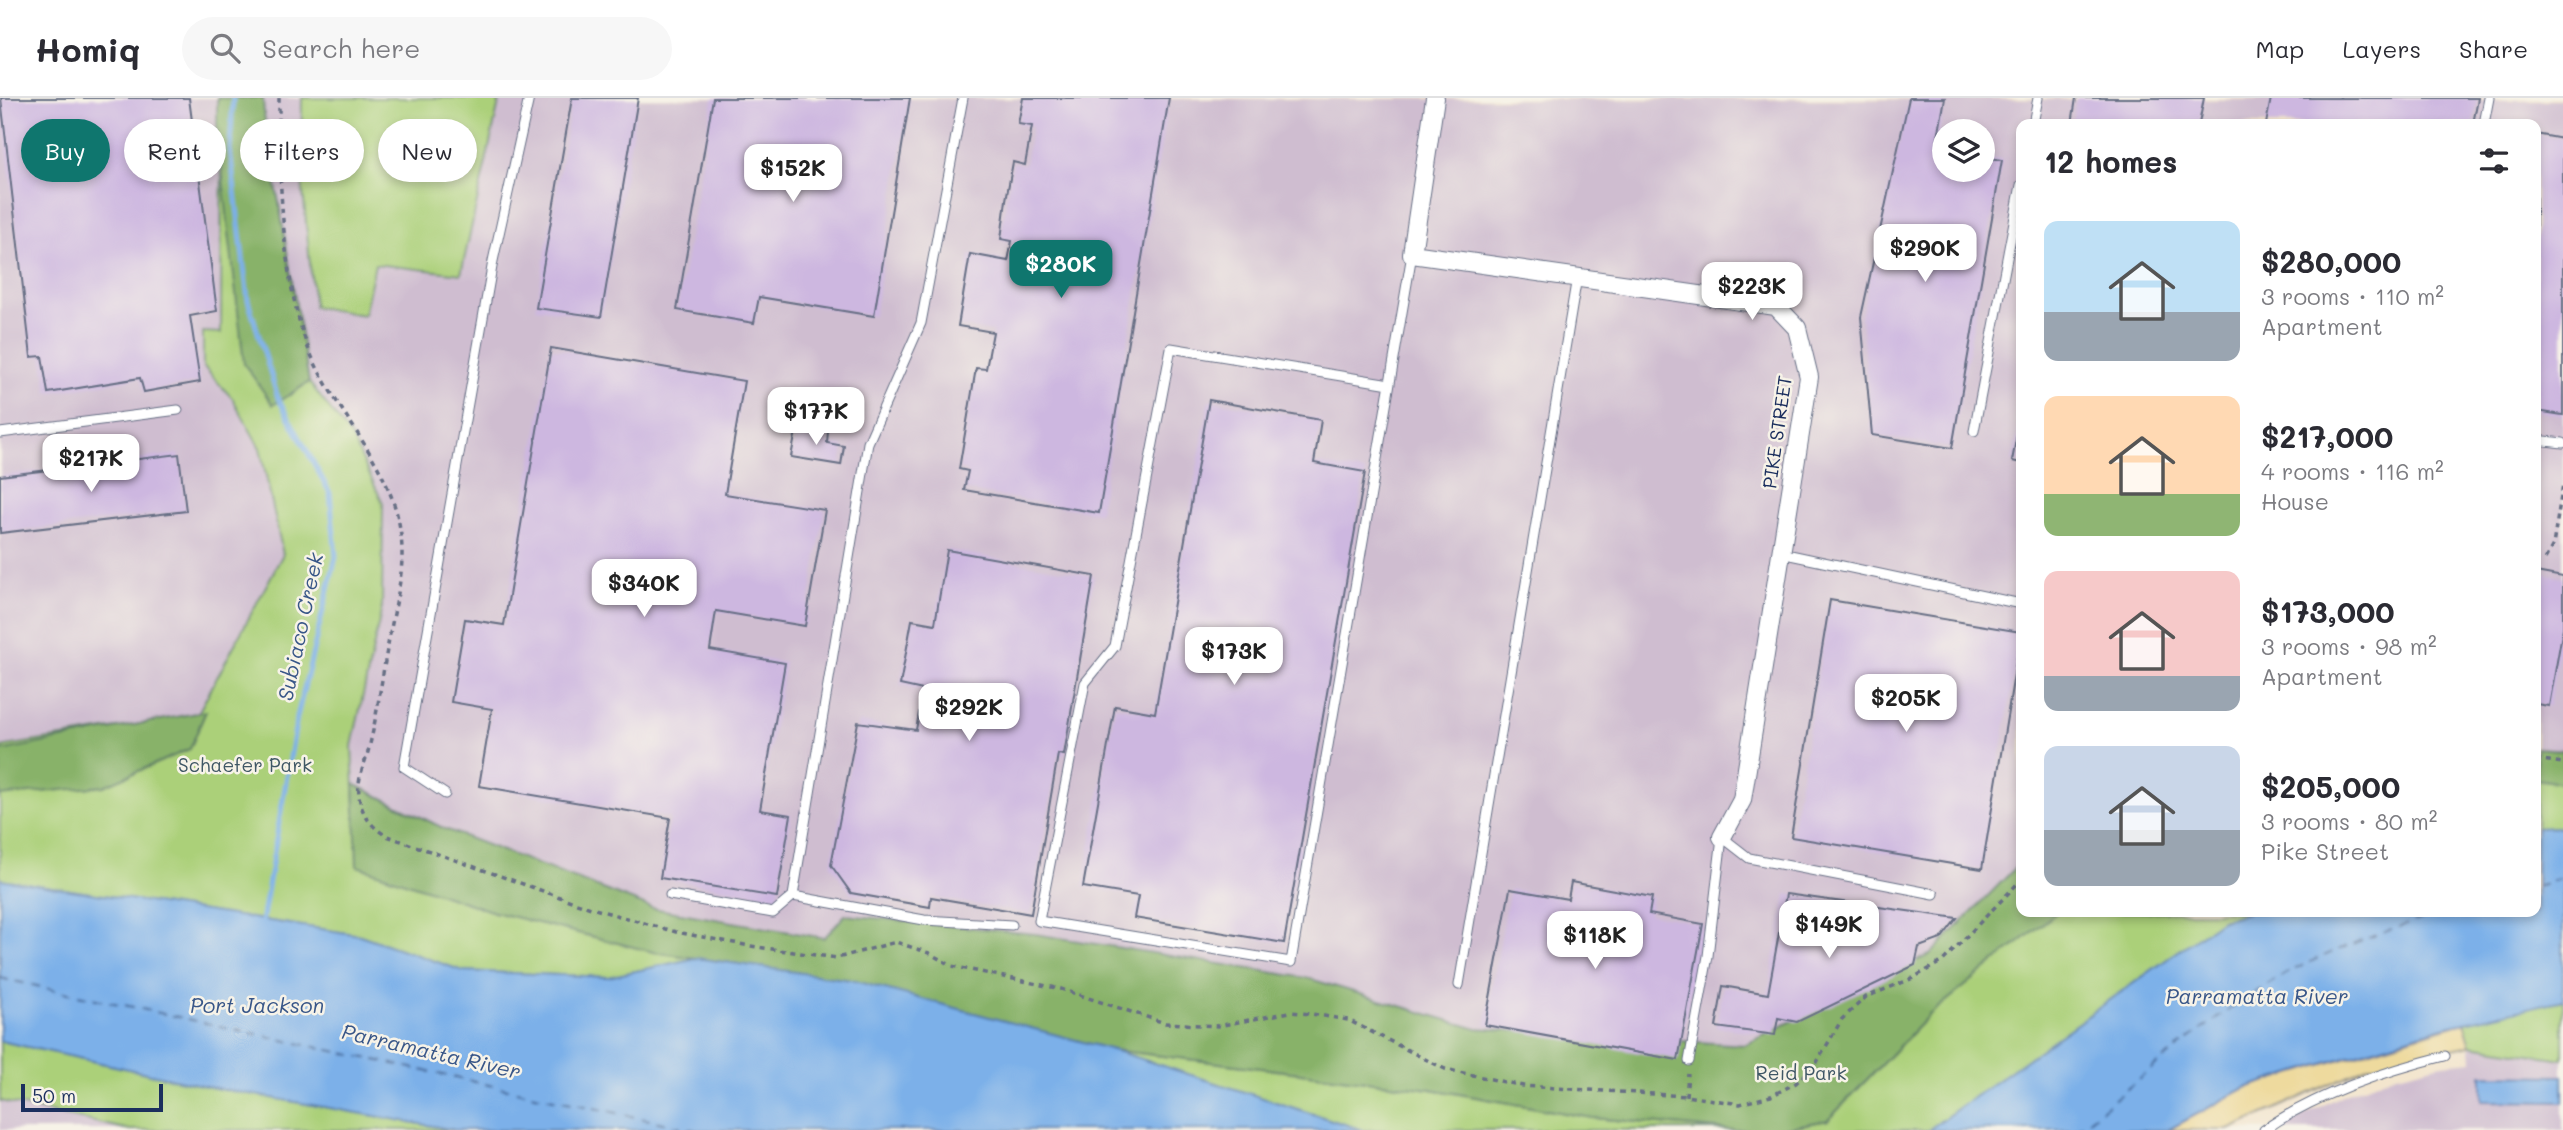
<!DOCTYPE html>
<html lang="en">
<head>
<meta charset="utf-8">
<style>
  body { margin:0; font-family:Mali,sans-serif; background:#f7f7f7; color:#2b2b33; height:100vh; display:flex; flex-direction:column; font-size:26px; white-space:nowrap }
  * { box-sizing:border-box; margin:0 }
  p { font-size:23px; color:#7c7c81 }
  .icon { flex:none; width:38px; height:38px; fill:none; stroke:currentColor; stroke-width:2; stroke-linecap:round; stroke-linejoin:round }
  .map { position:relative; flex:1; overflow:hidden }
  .drawer { position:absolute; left:2016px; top:21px; width:525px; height:798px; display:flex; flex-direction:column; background:#fff; border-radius:14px; box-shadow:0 4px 10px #0003 }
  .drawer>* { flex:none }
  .top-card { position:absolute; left:21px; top:21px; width:665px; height:63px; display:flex; gap:14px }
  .tools { position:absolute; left:1932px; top:21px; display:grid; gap:14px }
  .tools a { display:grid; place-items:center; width:63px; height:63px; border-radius:50%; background:#fff; box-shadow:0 4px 10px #0003; font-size:35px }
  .scale { position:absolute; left:21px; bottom:18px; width:142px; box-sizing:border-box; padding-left:7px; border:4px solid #1b2f5e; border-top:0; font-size:19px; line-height:24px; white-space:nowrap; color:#1b2f5e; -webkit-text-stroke:5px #f7f3e8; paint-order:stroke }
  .price { position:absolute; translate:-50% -60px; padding:0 16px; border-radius:14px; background:#fff; color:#222; font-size:23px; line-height:46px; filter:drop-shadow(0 2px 4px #0008) }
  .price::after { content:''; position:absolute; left:50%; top:42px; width:21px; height:16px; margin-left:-10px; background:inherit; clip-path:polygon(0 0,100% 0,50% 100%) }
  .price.current { background:#0f766e; color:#fff }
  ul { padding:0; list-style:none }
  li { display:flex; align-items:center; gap:21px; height:175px; padding:0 28px }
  li span { display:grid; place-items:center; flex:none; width:196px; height:140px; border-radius:14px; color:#555 }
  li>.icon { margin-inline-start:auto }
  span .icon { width:84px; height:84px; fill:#fffc; stroke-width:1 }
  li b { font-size:30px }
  h2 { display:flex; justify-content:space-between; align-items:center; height:84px; padding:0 28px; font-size:30px }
  .pill { padding:0 24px; border-radius:32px; background:#fff; box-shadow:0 4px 10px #0003; font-size:24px; line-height:63px }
  .pill.current { background:#0f766e; color:#fff }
  header { display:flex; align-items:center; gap:42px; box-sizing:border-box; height:98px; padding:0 35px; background:#fff; border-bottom:2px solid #e1e1e2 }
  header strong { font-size:33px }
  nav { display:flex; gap:38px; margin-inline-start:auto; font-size:24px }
  .search { width:490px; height:63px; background:#f7f7f7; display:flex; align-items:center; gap:18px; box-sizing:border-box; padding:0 24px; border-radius:38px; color:#7c7c81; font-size:26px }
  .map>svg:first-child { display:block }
</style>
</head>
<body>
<header>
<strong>Homiq</strong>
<div class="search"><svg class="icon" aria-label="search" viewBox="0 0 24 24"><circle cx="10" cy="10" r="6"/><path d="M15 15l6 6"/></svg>Search here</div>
<nav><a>Map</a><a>Layers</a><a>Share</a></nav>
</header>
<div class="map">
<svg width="2563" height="1032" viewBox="0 0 2563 1032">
  <rect width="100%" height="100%" fill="#f7f3e8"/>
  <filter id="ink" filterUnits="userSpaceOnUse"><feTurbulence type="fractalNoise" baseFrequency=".0143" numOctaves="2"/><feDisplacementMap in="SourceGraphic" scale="14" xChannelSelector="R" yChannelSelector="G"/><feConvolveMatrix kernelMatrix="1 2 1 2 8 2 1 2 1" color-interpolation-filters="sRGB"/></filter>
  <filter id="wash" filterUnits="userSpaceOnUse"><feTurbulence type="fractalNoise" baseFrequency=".00686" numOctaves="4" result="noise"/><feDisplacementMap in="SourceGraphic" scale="28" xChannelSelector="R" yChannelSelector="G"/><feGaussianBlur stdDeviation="1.57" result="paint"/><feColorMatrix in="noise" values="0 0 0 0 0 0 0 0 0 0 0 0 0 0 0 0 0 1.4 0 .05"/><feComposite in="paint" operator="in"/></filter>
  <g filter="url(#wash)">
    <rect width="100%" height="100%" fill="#f3e5cd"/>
    <!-- industrial -->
    <path fill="#cfbdd0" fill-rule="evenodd" d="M 0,0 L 2563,2 L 2563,652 L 2536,649 L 2536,26 L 2021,26 L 2021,764 L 1930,857 L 1874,881 L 1745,947 L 1474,930 L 1307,880 L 1035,836 L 846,817 L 825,840 L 652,810 L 445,731 L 0,653 ZM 1944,33 L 1983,33 L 1983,72 L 1944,72 Z
      M 2471,947 L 2563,961 L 2563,1032 L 2276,1032 L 2345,996 L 2397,977 L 2442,966 L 2472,963 Z
      M 0,1003 L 130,1032 L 0,1032 Z"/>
    <!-- green -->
    <path fill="#abd079" stroke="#63806c" stroke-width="2" d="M 222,0 L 290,297 L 309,284 L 352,340 L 383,405 L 382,509 L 352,648 L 356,732 L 494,814 L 696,860 L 608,879 L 463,873 L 360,837 L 0,781 L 0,649 L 197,617 L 283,456 L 260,350 L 233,301 L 203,268 L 203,234 L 221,235 Z
      M 302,0 L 500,0 L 461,176 L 375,166 L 364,217 L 314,209 L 301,71 Z
      M 2536,681 L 2563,685 L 2563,729 L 2536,730 Z
      M 2057,814 L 2250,814 L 2222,822 L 1928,1032 L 1774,1032 L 1828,1022 L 1929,917 Z
      M 2563,902 L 2563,961 L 2471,947 L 2464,924 Z
      M 0,943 L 215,990 L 455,1032 L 130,1032 L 0,1003 Z
      M 1113,952 L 1431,991 L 1592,1020 L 1728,1032 L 1363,1032 Z"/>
    <!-- forest -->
    <path fill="#88b269" stroke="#527064" stroke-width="2" d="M 217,0 L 263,0 L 264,16 L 309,284 L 273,307 L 244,266 L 217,29 Z
      M 206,613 L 190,651 L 104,688 L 0,698 L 0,653 Z
      M 2536,650 L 2563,652 L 2563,685 L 2536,681 Z
      M 354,686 L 445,731 L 652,810 L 824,840 L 845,817 L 1035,836 L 1307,880 L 1474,930 L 1745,947 L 1874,881 L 1930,857 L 2021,764 L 2021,814 L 2057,814 L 1929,917 L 1828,1022 L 1774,1032 L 1728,1032 L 1592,1020 L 1431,991 L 1113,952 L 851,882 L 653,854 L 494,814 L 357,768 Z"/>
    <!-- sand -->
    <path fill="#eeda9e" stroke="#84847e" stroke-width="2" d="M 2464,924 L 2471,947 L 2367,969 L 2229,1032 L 2168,1032 L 2245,990 Z"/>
    <!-- water -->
    <path fill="#7bb0e9" stroke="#4b70a4" stroke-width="2" d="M 2563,729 L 2563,902 L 2443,929 L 2245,990 L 2168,1032 L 1928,1032 L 2222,822 L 2250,814 L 2536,814 L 2536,730 Z
      M 0,781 L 360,837 L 463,873 L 608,879 L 696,860 L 851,882 L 1113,952 L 1363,1032 L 455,1032 L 215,990 L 0,943 Z
      M 2482,977 L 2563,978 L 2563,1004 L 2482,1003 Z"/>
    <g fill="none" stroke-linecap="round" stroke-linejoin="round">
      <!-- stream -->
      <path stroke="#7bb0e9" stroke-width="5" d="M 233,0 L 230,51 L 248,202 L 278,300 L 330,395 L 336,459 L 297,619 L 262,824"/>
      <!-- ferry -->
      <path stroke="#385688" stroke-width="2" stroke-dasharray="9 7" stroke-linecap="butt" d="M 2536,788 L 2563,780
        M 0,880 L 695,1032
        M 2076,1032 C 2145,978 2212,916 2290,874 C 2338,849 2391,832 2443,814"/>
    </g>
    <g id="blocks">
      <!-- building -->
      <path fill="#cdb7e0" d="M 1,0 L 189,0 L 217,213 L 190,218 L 200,284 L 144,294 L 140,280 L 48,295 L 42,258 L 31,259 Z
        M 572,0 L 638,0 L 601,219 L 536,210 Z
        M 713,0 L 910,0 L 874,218 L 759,199 L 754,225 L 677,212 Z
        M 1023,0 L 1169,0 L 1099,415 L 964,392 L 968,373 L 959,371 L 976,270 L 986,271 L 993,234 L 958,228 L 970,156 L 1008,163 L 1012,143 L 1001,141 L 1006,102 L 1013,64 L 1025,67 L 1032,28 L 1018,26 Z
        M 1909,0 L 1945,0 L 1936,51 L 1944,53 L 1944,72 L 1983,72 L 1983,59 L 2002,62 L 1952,350 L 1872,337 L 1861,219 Z
        M 2076,0 L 2204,0 L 2199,26 L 2072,26 Z
        M 2271,0 L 2478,0 L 2473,26 L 2266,26 Z
        M 2536,36 L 2563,41 L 2563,317 L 2536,313 Z
        M 551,250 L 744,283 L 725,396 L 825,412 L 805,528 L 716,513 L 710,552 L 785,565 L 760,712 L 791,717 L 777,799 L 660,780 L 670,720 L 479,688 L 492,611 L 451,604 L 465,521 L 504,527 Z
        M 1209,302 L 1321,322 L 1314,365 L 1365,374 L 1284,845 L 1134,820 L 1138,798 L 1083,789 L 1115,608 L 1155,615 Z
        M 2020,321 L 2021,321 L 2021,365 L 2012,363 Z
        M 797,328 L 828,333 L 827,345 L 844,348 L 841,367 L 791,359 Z
        M 179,356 L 186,413 L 0,435 L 0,378 Z
        M 947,452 L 1094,478 L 1064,657 L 1058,656 L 1031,816 L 931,799 L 930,809 L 851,795 L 831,767 L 858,624 L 916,632 L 923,592 L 900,587 L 912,522 L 935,526 Z
        M 2536,474 L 2563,479 L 2563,530 L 2549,608 L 2536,606 Z
        M 1830,502 L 2021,534 L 1982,771 L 1791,739 Z
        M 1571,784 L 1652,799 L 1649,816 L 1703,826 L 1678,962 L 1485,927 L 1510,791 L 1568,801 Z
        M 1786,796 L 1957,820 L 1941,841 L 1919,849 L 1915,867 L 1797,924 L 1778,920 L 1775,937 L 1716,929 L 1723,888 L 1768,896 Z"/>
    </g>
  </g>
  <g filter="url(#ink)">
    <use href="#blocks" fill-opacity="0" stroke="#676f85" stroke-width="2"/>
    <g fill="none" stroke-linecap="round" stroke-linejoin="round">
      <defs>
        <path id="lane" d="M 963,0 L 921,225 L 868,345 L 793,798 L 924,822 L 1012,827
          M 2033,26 L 2038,0
          M 2484,26 L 2489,0
          M 1390,286 L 1171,250 L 1115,548 L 1085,585 L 1039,823 L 1291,864 L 1412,156
          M 1974,333 L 2021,87
          M 0,335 L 178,312
          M 2536,342 L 2563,345
          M 1781,455 L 2021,506
          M 445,696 L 404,669 L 493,163 L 529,0
          M 1722,739 L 1749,760 L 1934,796
          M 670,797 L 773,815 L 793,798
          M 1459,887 L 1577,179
          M 1689,963 L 1708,858 L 1722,739
          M 2264,1032 C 2315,996 2385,973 2445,958"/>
        <path id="street" d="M 1435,0 L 1412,156 L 1776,208 L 1797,230 L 1809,279 L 1742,702 L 1722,739"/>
      </defs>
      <!-- lane casing -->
      <use href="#lane" stroke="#676f85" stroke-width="11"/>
      <!-- street casing -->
      <use href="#street" stroke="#676f85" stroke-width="20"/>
      <!-- path -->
      <path stroke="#676f85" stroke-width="3.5" stroke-dasharray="5 5" stroke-linecap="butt" d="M 279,0 C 279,75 281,183 309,252 C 338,322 403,375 402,457 C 402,484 394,513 389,541 C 382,577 378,614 369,650 C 365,666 357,680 359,697 C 361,716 371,729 387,738 L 591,810 L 676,834 L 750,848 L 837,860 L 896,844 L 929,855 L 952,868 L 1061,891 L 1165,925 L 1218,928 L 1290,914 L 1312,916 L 1348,922 L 1445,971 L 1523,988 L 1686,998 L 1740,1006 L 1771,998 L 1796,985 L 1816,966 L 1842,921 L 1866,899 L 1911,881 L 1943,863 L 2021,782
        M 2545,461 L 2553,447 L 2563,386
        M 2536,661 L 2563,665
        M 1686,998 L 1688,976"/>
      <!-- lane -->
      <use href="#lane" stroke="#fff" stroke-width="9"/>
      <!-- street -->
      <use href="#street" stroke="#fff" stroke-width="18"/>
    </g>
  </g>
  <g text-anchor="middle" stroke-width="5" stroke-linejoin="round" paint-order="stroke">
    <!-- street labels -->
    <g font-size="19" fill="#1b2f5e" stroke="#f7f3e8">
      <text transform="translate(1777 334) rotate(-82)" y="7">PIKE STREET</text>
    </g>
    <!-- park labels -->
    <g font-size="19" fill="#3f5765" stroke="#f7f3e8">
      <text x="245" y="674">Schaefer Park</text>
      <text x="1801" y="982">Reid Park</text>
    </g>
    <!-- water labels -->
    <g font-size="21" font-style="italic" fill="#385688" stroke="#f7f3e8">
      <text transform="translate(301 529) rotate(-78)" y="7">Subiaco Creek</text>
      <text x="2257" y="906">Parramatta River</text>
      <text x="257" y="915">Port Jackson</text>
      <text transform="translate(431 954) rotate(13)" y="7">Parramatta River</text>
    </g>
  </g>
</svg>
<div class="tools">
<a><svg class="icon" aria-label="layers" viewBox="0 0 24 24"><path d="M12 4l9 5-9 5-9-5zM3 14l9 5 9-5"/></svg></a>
</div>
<div class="scale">50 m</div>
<b class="price" style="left:793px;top:106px">$152K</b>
<b class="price" style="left:1925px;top:186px">$290K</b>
<b class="price current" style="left:1061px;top:202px">$280K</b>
<b class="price" style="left:1752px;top:224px">$223K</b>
<b class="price" style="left:816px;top:349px">$177K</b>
<b class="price" style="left:91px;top:396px">$217K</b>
<b class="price" style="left:644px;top:521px">$340K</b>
<b class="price" style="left:1234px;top:589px">$173K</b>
<b class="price" style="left:1906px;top:636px">$205K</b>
<b class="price" style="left:969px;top:645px">$292K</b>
<b class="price" style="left:1829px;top:862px">$149K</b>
<b class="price" style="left:1595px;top:873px">$118K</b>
<div class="top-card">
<a class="pill current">Buy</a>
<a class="pill">Rent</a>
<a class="pill">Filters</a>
<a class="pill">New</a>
</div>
<section class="drawer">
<h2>12 homes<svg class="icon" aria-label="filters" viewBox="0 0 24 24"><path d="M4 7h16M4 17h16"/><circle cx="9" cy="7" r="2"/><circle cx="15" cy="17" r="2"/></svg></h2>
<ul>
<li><span style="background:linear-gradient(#bfe0f5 65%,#9aa5b1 0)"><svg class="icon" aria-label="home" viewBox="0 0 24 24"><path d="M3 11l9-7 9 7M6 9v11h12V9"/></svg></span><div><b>$280,000</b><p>3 rooms · 110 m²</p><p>Apartment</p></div></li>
<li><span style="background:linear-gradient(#ffd9b3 70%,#8fb573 0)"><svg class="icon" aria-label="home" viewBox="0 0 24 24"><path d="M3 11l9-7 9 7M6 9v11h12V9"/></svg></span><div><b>$217,000</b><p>4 rooms · 116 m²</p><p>House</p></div></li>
<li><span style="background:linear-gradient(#f6c9c9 75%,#9aa5b1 0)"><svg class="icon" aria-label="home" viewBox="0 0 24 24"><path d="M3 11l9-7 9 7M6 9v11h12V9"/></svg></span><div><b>$173,000</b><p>3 rooms · 98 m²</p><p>Apartment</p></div></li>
<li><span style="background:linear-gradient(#c9d6e8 60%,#9aa5b1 0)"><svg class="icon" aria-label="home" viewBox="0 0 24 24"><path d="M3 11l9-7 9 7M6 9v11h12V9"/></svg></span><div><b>$205,000</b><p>3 rooms · 80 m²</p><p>Pike Street</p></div></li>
</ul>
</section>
</div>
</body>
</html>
